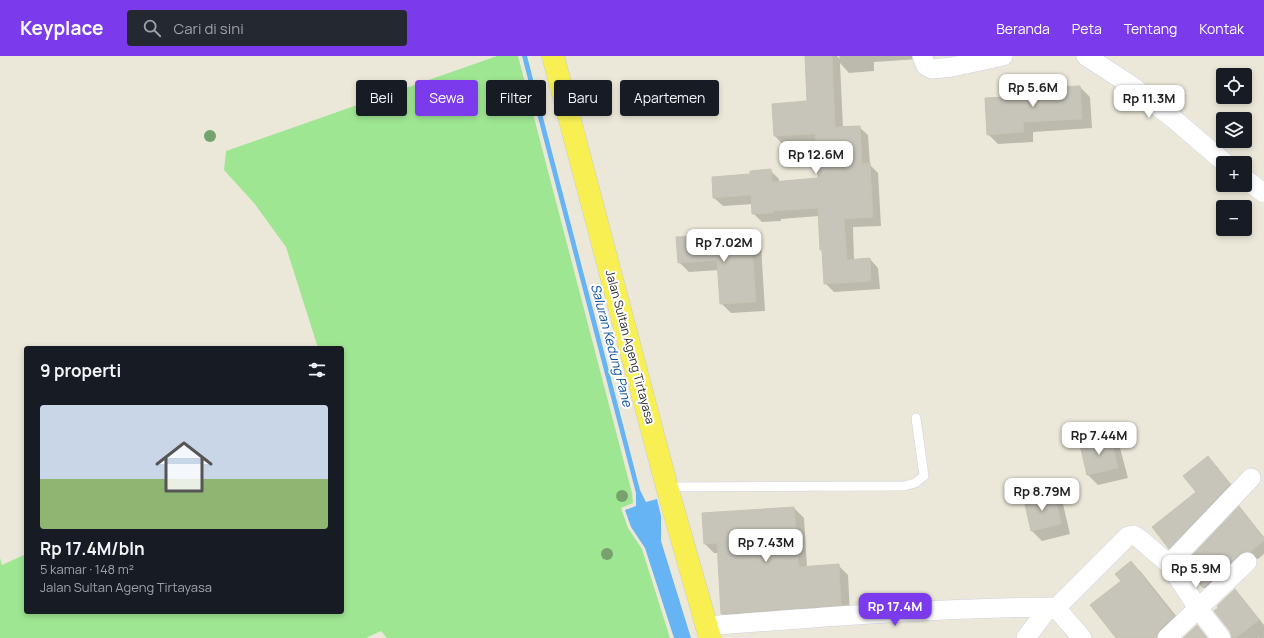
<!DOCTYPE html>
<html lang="id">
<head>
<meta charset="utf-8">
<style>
  body { margin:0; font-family:Manrope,sans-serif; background:#242831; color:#f1f3f6; height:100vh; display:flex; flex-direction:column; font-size:15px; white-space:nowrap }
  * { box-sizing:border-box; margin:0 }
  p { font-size:13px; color:#9ea1a6 }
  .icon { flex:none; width:22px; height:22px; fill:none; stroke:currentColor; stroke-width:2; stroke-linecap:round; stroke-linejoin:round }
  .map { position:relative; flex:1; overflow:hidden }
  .details { position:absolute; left:24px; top:290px; width:320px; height:268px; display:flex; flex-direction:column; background:#171b24; border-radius:4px; box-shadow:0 2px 6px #0003 }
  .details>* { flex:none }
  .guide { position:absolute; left:356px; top:24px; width:380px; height:36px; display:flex; gap:8px }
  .tools { position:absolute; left:1216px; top:12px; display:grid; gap:8px }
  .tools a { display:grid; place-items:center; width:36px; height:36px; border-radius:4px; background:#171b24; box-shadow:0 2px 6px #0003; font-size:20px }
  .price { position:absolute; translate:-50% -34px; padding:0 9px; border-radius:8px; background:#fff; color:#222; font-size:13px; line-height:26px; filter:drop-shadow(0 1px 2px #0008) }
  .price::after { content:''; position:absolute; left:50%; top:24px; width:12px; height:9px; margin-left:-6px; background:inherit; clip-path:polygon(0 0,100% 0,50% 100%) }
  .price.active { background:#7c3aed; color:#fff }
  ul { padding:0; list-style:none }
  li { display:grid; align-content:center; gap:8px; height:212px; padding:0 16px }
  li span { display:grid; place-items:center; height:124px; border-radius:4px; color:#555 }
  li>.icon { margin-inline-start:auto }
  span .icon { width:72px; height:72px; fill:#fffc; stroke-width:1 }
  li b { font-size:17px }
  h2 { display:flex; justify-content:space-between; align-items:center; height:48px; padding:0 16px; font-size:17px }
  .chip { padding:0 14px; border-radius:4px; background:#171b24; box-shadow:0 2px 6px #0003; font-size:14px; line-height:36px }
  .chip.active { background:#7c3aed; color:#fff }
  header { display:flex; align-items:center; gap:24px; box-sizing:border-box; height:56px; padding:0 20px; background:#7c3aed; color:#fff }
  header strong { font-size:19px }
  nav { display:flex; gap:22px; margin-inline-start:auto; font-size:14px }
  .search { width:280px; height:36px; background:#242831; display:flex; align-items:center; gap:10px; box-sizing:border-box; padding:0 14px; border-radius:4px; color:#9ea1a6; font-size:15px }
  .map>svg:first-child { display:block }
</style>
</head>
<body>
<header>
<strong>Keyplace</strong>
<div class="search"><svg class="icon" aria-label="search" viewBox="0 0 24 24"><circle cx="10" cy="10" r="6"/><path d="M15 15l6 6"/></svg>Cari di sini</div>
<nav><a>Beranda</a><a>Peta</a><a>Tentang</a><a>Kontak</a></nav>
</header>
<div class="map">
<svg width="1264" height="582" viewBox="0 0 1264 582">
  <rect width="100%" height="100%" fill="#ece8d9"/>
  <!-- green -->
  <path fill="#9fe693" d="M 497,0 L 518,0 L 632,437 L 633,447 L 621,452 L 628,472 L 642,493 L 670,582 L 387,582 L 381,575 L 366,582 L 0,582 L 0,502 L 2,509 L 26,498 L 26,556 L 342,556 L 342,292 L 318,292 L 286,191 L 254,147 L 224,114 L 226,95 Z"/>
  <!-- water -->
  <path fill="#66b4f4" d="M 522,0 L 527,0 L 640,434 L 646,446 L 657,443 L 661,460 L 661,485 L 691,582 L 674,582 L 645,492 L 631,471 L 625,454 L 636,450 L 636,437 Z"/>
  <!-- shadow -->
  <path fill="#0003" d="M 806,0 L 837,0 L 840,3 L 839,0 L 926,0 L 919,3 L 874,6 L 874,15 L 849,17 L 840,7 L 843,72 L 859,71 L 868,79 L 870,109 L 878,117 L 881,170 L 853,171 L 854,204 L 870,203 L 878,212 L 880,233 L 834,236 L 825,227 L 819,160 L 781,163 L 781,165 L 762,166 L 753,157 L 753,148 L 723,150 L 714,142 L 751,119 L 770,114 L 779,123 L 779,126 L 819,123 L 817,87 L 783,89 L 775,80 L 773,49 L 808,46 Z
    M 1050,25 L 1057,32 L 1080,31 L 1090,41 L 1092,72 L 1033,76 L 1033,86 L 998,88 L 988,78 L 1030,41 Z
    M 751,179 L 761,189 L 765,255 L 731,257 L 721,247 L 719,214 L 689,216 L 679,206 Z
    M 1110,382 L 1120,392 L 1128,422 L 1098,429 L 1088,419 Z
    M 1208,401 L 1217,411 L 1239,438 L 1178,501 L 1169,492 L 1198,436 Z
    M 1053,438 L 1063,448 L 1070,478 L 1042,485 L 1032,475 Z
    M 794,452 L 804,462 L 807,511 L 838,509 L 848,519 L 850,558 L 732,567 L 722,557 L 719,497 L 714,497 L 705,488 Z
    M 1239,452 L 1264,481 L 1264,498 L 1258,503 L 1253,502 L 1211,539 L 1204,532 L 1186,508 Z
    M 1131,506 L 1141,516 L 1184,570 L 1171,582 L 1117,582 L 1122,525 Z
    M 1235,534 L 1244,544 L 1264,569 L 1264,582 L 1259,582 L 1259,581 L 1258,582 L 1233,582 Z"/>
  <!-- building -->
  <path fill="#c7c4b9" stroke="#c7c4b3" d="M 805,0 L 832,0 L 835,71 L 860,70 L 862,108 L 870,107 L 873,161 L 844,163 L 847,204 L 870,202 L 871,225 L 824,228 L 822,194 L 820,194 L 818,152 L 773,155 L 773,157 L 752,158 L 751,139 L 713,142 L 712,121 L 750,118 L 750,115 L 771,113 L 772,126 L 818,122 L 815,78 L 774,80 L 772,48 L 807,45 Z
    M 1050,24 L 1051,31 L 1080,30 L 1082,63 L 1023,66 L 1024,76 L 987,79 L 985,42 L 1029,40 L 1028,26 Z
    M 751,178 L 756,246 L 720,248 L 717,204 L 678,207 L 676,181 Z
    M 1111,381 L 1118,412 L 1087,419 L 1080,389 Z
    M 1208,400 L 1230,428 L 1169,493 L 1152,471 L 1196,436 L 1183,420 Z
    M 1054,437 L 1061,468 L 1031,475 L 1024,444 Z
    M 1239,450 L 1264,482 L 1264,484 L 1250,496 L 1245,495 L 1239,498 L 1203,532 L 1184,508 Z
    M 794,451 L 798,507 L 799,507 L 799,511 L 839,508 L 841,549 L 721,558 L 717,487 L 704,488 L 702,457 Z
    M 1131,505 L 1174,560 L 1159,574 L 1157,579 L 1156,582 L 1116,582 L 1090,549 L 1121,525 L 1115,518 Z
    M 1235,533 L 1259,564 L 1235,582 L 1232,582 L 1230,575 L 1214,555 L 1218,552 L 1217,550 Z
    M 1197,569 L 1207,582 L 1183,582 L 1194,572 Z"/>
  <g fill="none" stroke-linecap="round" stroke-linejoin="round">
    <defs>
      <path id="lane" d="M 667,431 L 904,430 L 915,427 L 924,420 L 916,362"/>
      <path id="street" d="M 922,0 L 926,10 L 932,13 L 952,11 L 1003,0
        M 1086,0 L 1132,30 L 1175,64 L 1225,107
        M 1245,123 L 1264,137
        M 1056,552 L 1128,480 L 1134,479 L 1141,484 L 1169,508
        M 707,570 C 821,561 935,552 1049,551 L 1056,552 L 1082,582
        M 1026,582 L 1049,551
        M 1167,582 L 1247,506
        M 1221,582 L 1198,552 L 1169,508 L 1251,422"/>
      <path id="primary" d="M 553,0 L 667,431 L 710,582"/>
    </defs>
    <!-- lane casing -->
    <use href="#lane" stroke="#cfcfe3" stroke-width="10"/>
    <!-- street casing -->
    <use href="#street" stroke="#cfcfe3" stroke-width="20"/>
    <!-- primary casing -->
    <use href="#primary" stroke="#ccc" stroke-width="23"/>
    <!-- lane -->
    <use href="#lane" stroke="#fff" stroke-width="9"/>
    <!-- street -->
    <use href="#street" stroke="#fff" stroke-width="19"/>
    <!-- primary -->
    <use href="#primary" stroke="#f8f053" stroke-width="22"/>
  </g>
  <!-- trees -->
  <g fill="#77a26e">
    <circle cx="210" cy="80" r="6"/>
    <circle cx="622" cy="440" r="6"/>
    <circle cx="607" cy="498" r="6"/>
  </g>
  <g text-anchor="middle" stroke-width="4" stroke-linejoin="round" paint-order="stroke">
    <!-- street labels -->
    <g font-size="12" fill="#292929" stroke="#fff">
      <text transform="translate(630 291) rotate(75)" y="4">Jalan Sultan Ageng Tirtayasa</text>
    </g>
    <!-- water labels -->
    <g font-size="13" font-style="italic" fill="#064e9f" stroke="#fff">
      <text transform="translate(612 289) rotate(75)" y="5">Saluran Kedung Pane</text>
    </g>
  </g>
</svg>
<div class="tools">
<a><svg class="icon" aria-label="locate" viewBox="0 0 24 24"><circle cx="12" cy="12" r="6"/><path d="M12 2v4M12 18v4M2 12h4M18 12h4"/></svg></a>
<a><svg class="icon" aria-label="layers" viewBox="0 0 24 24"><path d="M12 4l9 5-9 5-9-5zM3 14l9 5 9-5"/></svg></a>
<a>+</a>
<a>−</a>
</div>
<b class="price" style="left:1033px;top:52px">Rp 5.6M</b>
<b class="price" style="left:1149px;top:63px">Rp 11.3M</b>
<b class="price" style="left:816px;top:119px">Rp 12.6M</b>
<b class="price" style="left:724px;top:207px">Rp 7.02M</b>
<b class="price" style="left:1099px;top:400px">Rp 7.44M</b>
<b class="price" style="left:1042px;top:456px">Rp 8.79M</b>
<b class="price" style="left:766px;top:507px">Rp 7.43M</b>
<b class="price" style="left:1196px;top:533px">Rp 5.9M</b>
<b class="price active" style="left:895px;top:571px">Rp 17.4M</b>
<div class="guide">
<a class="chip">Beli</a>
<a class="chip active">Sewa</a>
<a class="chip">Filter</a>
<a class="chip">Baru</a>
<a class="chip">Apartemen</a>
</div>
<section class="details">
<h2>9 properti<svg class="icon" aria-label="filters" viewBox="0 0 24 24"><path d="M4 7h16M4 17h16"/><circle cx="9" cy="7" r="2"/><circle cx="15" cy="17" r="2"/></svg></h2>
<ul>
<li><span style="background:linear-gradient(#c9d6e8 60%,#8fb573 0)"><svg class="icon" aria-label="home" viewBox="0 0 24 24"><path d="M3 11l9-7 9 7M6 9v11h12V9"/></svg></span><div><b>Rp 17.4M/bln</b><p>5 kamar · 148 m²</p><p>Jalan Sultan Ageng Tirtayasa</p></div></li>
</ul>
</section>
</div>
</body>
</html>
